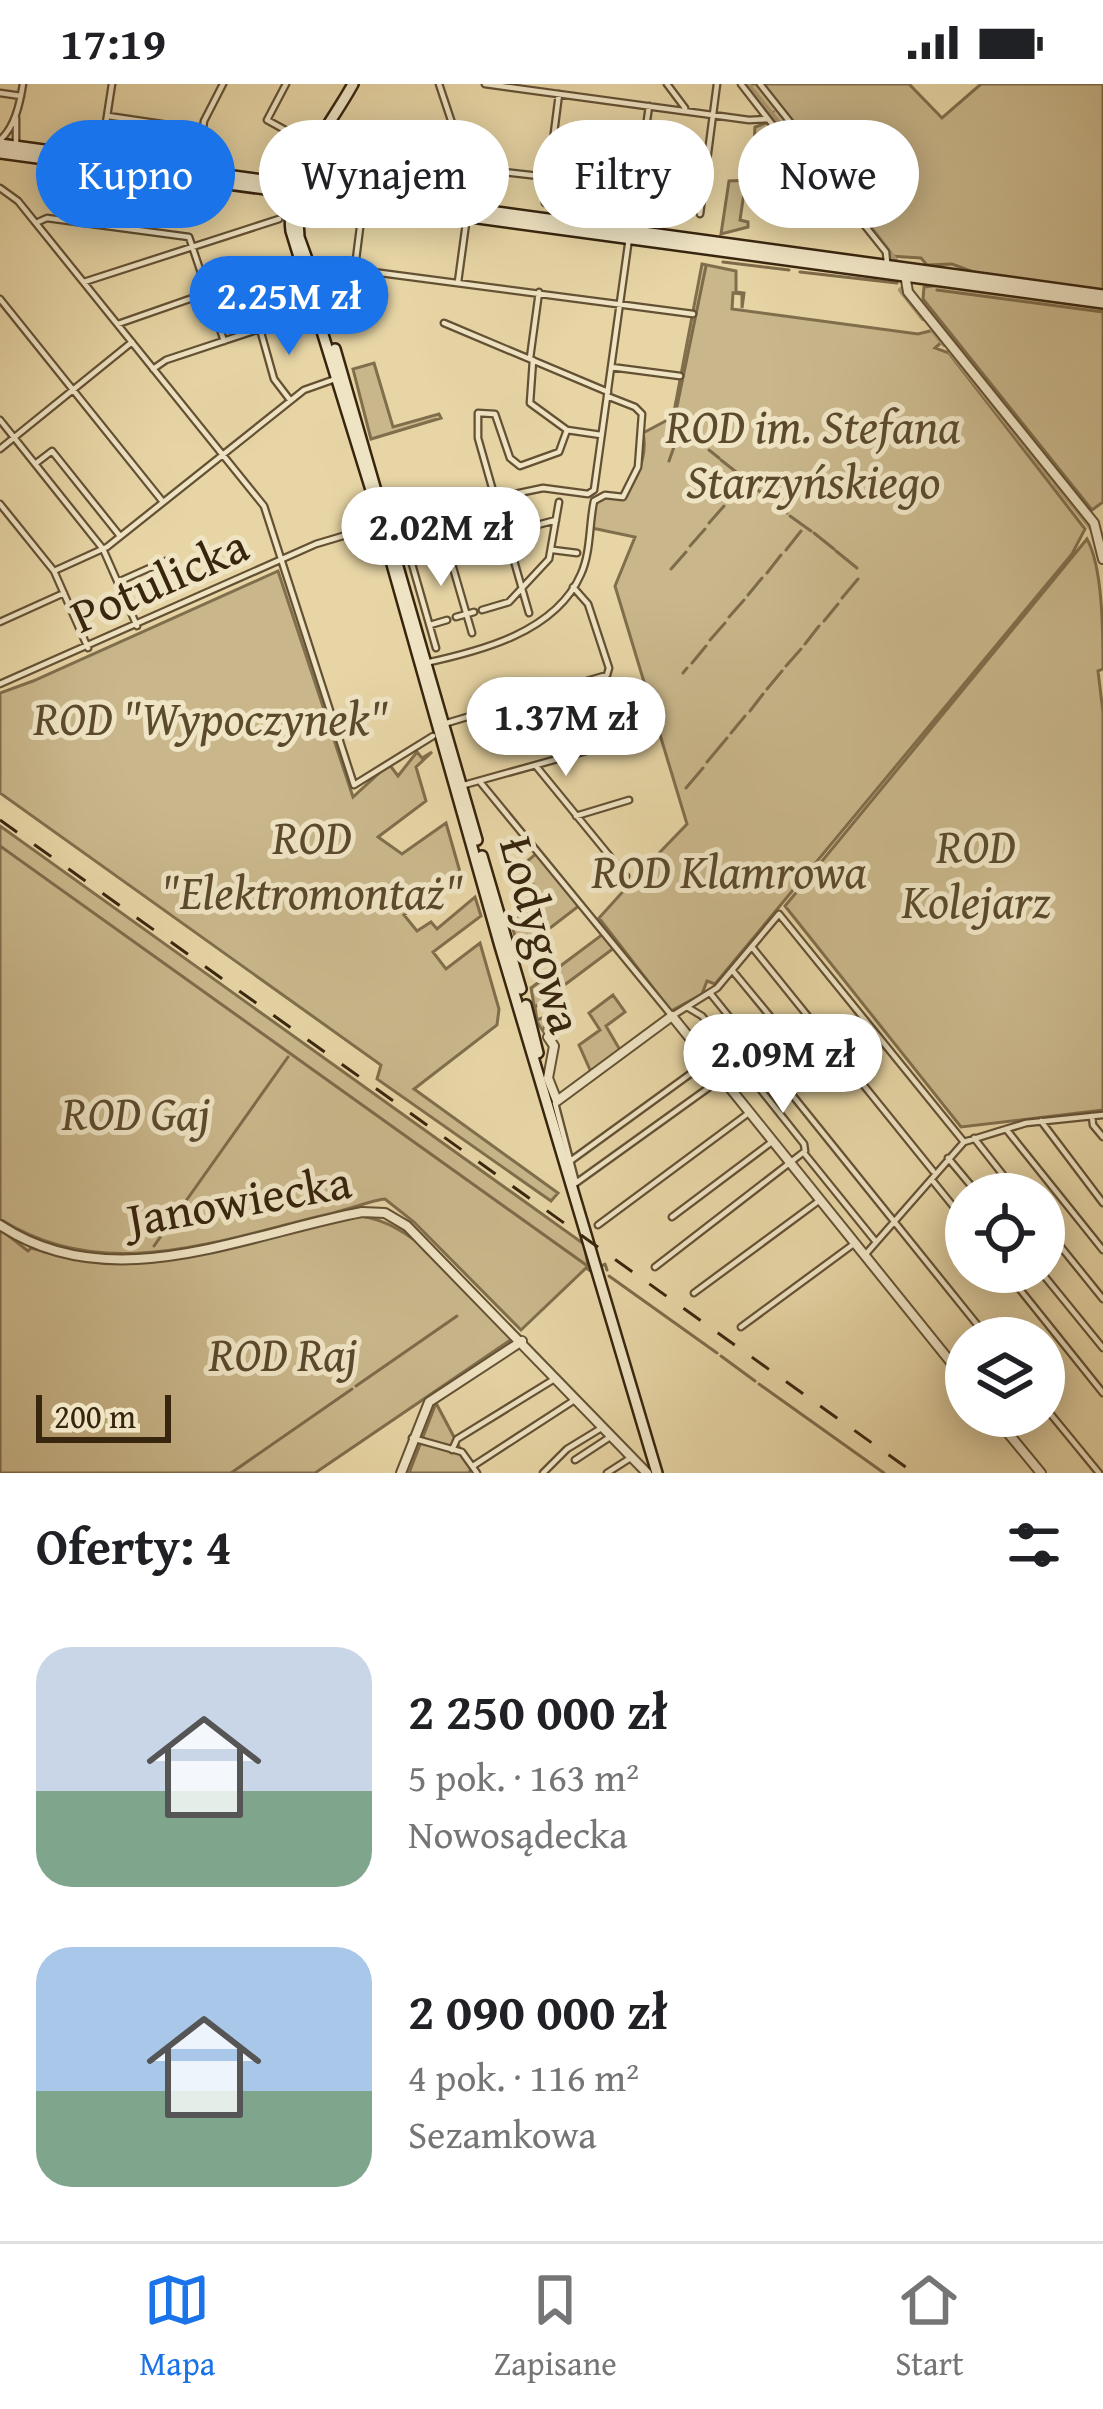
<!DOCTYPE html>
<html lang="pl">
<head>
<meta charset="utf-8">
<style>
  body { margin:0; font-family:"Gentium Book Plus",serif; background:#f6f6f6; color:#202124; height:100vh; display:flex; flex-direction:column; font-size:45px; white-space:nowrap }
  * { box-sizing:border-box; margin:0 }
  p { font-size:39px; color:#757577 }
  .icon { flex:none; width:66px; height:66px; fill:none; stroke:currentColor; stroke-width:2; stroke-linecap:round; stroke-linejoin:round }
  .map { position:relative; height:1389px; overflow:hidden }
  .panel { display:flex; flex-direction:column; background:#fff; flex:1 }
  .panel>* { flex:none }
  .top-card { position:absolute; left:36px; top:36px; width:1032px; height:108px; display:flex; gap:24px }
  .buttons { position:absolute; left:945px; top:1089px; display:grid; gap:24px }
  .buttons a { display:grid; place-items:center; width:120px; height:120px; border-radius:50%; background:#fff; box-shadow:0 6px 30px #0003; font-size:60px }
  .scale { position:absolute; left:36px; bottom:30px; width:135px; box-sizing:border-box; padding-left:12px; border:6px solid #38250e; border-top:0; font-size:33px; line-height:42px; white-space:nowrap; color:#38250e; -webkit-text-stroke:9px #efe4c4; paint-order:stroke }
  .price { position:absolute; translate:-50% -102px; padding:0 27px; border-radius:42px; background:#fff; color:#222; font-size:39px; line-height:78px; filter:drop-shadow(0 3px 6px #0008) }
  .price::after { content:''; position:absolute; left:50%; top:72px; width:36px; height:27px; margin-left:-18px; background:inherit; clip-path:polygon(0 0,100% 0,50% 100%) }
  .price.current { background:#1a73e8; color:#fff }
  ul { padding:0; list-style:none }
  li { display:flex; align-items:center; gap:36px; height:300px; padding:0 36px }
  li span { display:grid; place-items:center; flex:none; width:336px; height:240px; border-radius:36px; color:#555 }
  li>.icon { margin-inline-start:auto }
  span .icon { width:144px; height:144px; fill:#fffc; stroke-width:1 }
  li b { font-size:51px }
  h2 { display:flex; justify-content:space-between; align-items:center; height:144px; padding:0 36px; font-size:51px }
  .pill { padding:0 42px; border-radius:54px; background:#fff; box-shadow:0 6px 30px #0003; font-size:42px; line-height:108px }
  .pill.current { background:#1a73e8; color:#fff }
  .status { display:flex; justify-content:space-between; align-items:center; height:84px; padding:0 60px; background:#fff; direction:ltr }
  .status svg { height:33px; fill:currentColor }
  .dock { display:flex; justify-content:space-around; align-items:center; height:168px; border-top:3px solid #e0e0e0; background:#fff; font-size:33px; color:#757577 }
  .dock a { display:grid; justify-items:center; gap:6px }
  .dock .current { color:#1a73e8 }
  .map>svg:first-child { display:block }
</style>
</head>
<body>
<div class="status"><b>17:19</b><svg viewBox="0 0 49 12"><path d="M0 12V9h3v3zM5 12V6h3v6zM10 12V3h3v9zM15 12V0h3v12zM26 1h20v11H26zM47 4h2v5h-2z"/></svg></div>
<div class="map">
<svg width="1103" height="1389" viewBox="0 0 1103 1389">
  <rect width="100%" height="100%" fill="#e7d5a5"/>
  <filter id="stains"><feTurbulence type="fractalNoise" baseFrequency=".00167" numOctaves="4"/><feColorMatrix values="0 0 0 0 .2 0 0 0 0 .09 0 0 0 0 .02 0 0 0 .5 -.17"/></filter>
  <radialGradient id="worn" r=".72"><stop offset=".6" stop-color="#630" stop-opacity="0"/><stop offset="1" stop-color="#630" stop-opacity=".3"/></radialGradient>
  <!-- green -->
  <path fill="#c9b78b" stroke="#806e4c" stroke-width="3" d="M 743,0 L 909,0 L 942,34 L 981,0 L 1103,0 L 1103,207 L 979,190 L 952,180 L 927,181 L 921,174 L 890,172 L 825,90 L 824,84 L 831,79 L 822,68 L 824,77 L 818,83 L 801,73 L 770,35 L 772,30 L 769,32 Z
    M 769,38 L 790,68 L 805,80 L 800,108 L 745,102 L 740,136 L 748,138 L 748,143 L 721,150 L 729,97 L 752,96 L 755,43 Z
    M 702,180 L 736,187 L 736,208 L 744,209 L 742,224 L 742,210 L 733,209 L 732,225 L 918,250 L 934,246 L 943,257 L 935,264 L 949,269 L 1085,445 L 1072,470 L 715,900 L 707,897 L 702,910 L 671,927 L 599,834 L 628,802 L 632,805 L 639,796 L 637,792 L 687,740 L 615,502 L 635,453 L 592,444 L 596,417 L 605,413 L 623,415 C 637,395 648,371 643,349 L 673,333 Z
    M 941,201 L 1103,224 L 1103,418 L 1092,426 L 923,215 L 924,203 Z
    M 374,279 L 393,343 L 439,330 L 441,334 L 371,355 L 353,285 Z
    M 1087,455 C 1103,484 1103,549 1103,585 L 1098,587 L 1103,628 L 1103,1026 L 961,1043 L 785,822 Z
    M 278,487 L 353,713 L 389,680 L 398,692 L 417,668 L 422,674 L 432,668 L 416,683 L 426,717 L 378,753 L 402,770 L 446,739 L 460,788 L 404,831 L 417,847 L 431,838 L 437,845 L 475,813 L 481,832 L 433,868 L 446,885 L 480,859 L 499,925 L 497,941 L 414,1005 L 558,1109 L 551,1117 L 377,995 L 381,981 L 0,709 L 0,609 L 33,597 Z
    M 0,742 L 584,1160 L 589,1186 L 586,1184 L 521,1246 L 414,1138 L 385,1115 C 376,1115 340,1128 325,1131 C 215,1157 104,1201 0,1135 Z
    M 537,769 L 580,821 L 519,868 L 511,837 L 542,813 L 520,783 Z
    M 603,850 L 614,864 L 535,923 L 537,936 L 542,934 L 546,939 L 543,947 L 537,938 L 531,904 Z
    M 613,911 L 625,928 L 606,942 L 620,966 L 591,988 L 579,961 L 600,946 L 589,929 Z
    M 355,1132 C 415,1133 472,1214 512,1255 L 315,1389 L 0,1389 L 0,1145 L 28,1167 L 31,1164 C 144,1197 246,1159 355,1132 Z
    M 436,1319 L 471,1385 L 469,1389 L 409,1389 Z"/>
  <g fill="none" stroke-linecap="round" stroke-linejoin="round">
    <!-- stream -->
    <path stroke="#7e6b4a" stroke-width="3" d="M 723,178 L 789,186
      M 800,188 L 897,199
      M 937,206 L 1103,228
      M 678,341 L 675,332 L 706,182
      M 686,348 L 704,362
      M 709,366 L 719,374
      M 721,376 L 740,391
      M 669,377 L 681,343
      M 744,394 L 764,411
      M 766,413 L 787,429
      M 728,417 L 741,401
      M 790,432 L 811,447
      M 709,439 L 724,422
      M 814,449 L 834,465
      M 690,462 L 705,445
      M 786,466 L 801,447
      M 836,467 L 857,484
      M 671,485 L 686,468
      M 767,489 L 781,471
      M 748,511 L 762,494
      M 842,514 L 858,495
      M 729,533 L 744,516
      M 824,537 L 838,520
      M 710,556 L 725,539
      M 805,560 L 819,542
      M 692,579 L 706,562
      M 786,582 L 801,565
      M 683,589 L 687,584
      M 767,605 L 782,587
      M 750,627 L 763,610
      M 731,649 L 745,632
      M 707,678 L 727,654
      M 686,704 L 703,684
      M 0,762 L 589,1183
      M 154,1162 L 288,973
      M 600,1183 L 605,1180 L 607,1186
      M 609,1192 L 717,1269
      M 721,1272 L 755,1297
      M 759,1300 L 884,1389
      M 356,1302 L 457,1232
      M 231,1389 L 352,1305"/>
    <!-- canal -->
    <path stroke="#ac9972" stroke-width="6" d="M 747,0 L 808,76 L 816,74 L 826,85 L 897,179
      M 901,206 L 923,234
      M 933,246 L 944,260
      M 951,268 L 1053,396
      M 1056,400 L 1091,443"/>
    <defs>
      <path id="pedestrian" d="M 760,0 L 805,57 L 823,71 L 825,79 L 820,87"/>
      <path id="minor" d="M 286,0 L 267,36 L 316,63
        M 439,0 L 458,57 L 451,121
        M 485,0 L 749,36 L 768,35
        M 667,0 L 685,24
        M 741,0 L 792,66 L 820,87 L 850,123 L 886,168 L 887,179
        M 0,9 L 21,12
        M 108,32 L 202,46
        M 0,56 C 15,43 20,19 23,0
        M 16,58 L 16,34
        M 325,58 L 344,67 L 402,75
        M 101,71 L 112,0
        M 197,85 L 204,37 L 223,0
        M 503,88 L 548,93
        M 0,104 L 18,117 L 264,422 L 354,701 L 433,652
        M 545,119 L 559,10
        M 700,130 L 717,0
        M 38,138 L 47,134 L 189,153 L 224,257
        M 632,143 L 649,22
        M 312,180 L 693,230
        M 355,183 L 362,128
        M 84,198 L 279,135
        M 458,198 L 467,132
        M 0,215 L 163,418
        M 444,239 L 608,308
        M 118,240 L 284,182
        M 260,245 L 274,295 L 290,316
        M 530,274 L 539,208
        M 533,276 L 530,319 L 567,346 L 601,351
        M 611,283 L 680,292
        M 153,285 L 166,276 L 317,226
        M 0,336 L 103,465 L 137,542
        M 567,346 L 559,368 L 520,382 L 510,374 L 495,330 L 478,329 L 478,354 L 495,414 L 543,404 L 588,410 L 594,406 L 629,154
        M 0,365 L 132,258
        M 35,380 L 52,367 L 120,452
        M 0,420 L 54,487 L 88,564
        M 500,428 L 529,529
        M 438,432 L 472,549
        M 391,447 L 426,437
        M 350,451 L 380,449
        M 406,459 L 436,564
        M 466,460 L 556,436
        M 553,466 L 577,469
        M 437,468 L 454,463
        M 411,476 L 428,471
        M 54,487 L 107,463 L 304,306 L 338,294
        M 118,498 L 165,477
        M 482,526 L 509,518 L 549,475 L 559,418
        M 456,533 L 474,528
        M 0,538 L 64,509
        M 430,541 L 447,536
        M 425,579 C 481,567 556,548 581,490 C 591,468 589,440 594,417 L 605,411 L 623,413 L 638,383 L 642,330 L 635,323 L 607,312
        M 0,600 L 316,460 L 380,441 L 419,436 L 469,423
        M 447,639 L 607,591 L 609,584 L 588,520 L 573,503
        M 536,682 L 626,792
        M 481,699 L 672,932 L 717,904 L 779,830 L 964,1058
        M 464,701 L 640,652
        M 576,732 L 629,716
        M 752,863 L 933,1087
        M 732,886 L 807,977
        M 710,909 L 988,1254
        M 555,1019 L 576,1099 L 722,994
        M 1092,1032 L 1093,1041 L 1103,1053
        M 1041,1037 L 1103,1119
        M 1006,1045 L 1103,1166
        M 974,1054 L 1018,1110
        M 804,1069 L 876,1158
        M 948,1074 L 978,1110
        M 569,1078 L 708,977
        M 932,1096 L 966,1138
        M 672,1133 L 773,1057
        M 598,1141 L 750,1028
        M 1044,1142 L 1103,1215
        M 865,1171 L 964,1058 L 1026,1039 L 1103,1031
        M 655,1183 L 805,1067 L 804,1060 L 702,932 L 687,923
        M 1006,1188 L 1103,1309
        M 1041,1188 L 1103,1264
        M 694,1209 L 820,1116
        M 741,1243 L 855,1159
        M 1044,1322 L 1099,1389
        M 412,1354 L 462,1368 L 477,1389
        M 452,1366 L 457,1355 L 556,1294
        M 575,1376 L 610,1353
        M 473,1382 L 576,1315
        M 543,1389 L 567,1365 L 603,1343
        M 607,1389 L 632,1373"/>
      <path id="tertiary" d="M 905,190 L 908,208 L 1094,439 L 1103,475
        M 548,953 L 554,962 L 548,994 L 557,1017 L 672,932 L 966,1297
        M 0,1141 C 111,1215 245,1150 362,1128 L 385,1129 L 407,1142 L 647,1389
        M 994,1332 L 1041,1389
        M 401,1389 L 429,1318 L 522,1257"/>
      <path id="secondary" d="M 353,0 C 328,46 284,93 291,147 L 371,406 L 500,862 L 657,1389
        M 0,60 L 1103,211
        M 0,69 L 1103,219
        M 317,203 L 299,153 L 297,119 L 326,55
        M 335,265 L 477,756
        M 482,772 L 521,905
        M 526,921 L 538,969"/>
    </defs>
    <!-- pedestrian casing -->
    <use href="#pedestrian" stroke="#645134" stroke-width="9"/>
    <!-- minor casing -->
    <use href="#minor" stroke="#645134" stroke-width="9"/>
    <!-- tertiary casing -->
    <use href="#tertiary" stroke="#645134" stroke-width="12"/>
    <!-- secondary casing -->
    <use href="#secondary" stroke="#38250e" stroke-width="14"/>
    <!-- pedestrian -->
    <use href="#pedestrian" stroke="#efe4c4" stroke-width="4.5"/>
    <!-- minor -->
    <use href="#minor" stroke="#efe4c4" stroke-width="4.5"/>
    <!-- tertiary -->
    <use href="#tertiary" stroke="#efe4c4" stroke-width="8"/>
    <!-- secondary -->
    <use href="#secondary" stroke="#efe4c4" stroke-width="9"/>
    <!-- rail -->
    <path stroke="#38250e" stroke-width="3" stroke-dasharray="21 21" stroke-linecap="butt" d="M 0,736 L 914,1389"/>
  </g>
  <g text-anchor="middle" stroke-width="10" stroke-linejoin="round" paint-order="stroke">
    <!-- park labels -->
    <g font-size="48" font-style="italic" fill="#5c4a2d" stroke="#efe4c4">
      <text x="813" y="359">ROD im. Stefana<tspan x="813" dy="55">Starzyńskiego</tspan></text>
      <text x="211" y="651">ROD "Wypoczynek"</text>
      <text x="312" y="770">ROD<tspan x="312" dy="55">"Elektromontaż"</tspan></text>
      <text x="976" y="779">ROD<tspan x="976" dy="55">Kolejarz</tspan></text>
      <text x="729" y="804">ROD Klamrowa</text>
      <text x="136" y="1046">ROD Gaj</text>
      <text x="283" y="1287">ROD Raj</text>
    </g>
    <!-- street labels -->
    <g font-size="48" fill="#38250e" stroke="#efe4c4">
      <text transform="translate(159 496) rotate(-24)" y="17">Potulicka</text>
      <text transform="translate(542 851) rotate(75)" y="17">Łodygowa</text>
      <text transform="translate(239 1116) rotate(-10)" y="17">Janowiecka</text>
    </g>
  </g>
  <rect width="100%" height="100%" filter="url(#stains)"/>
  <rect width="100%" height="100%" fill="url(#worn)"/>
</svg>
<div class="buttons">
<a><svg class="icon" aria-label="locate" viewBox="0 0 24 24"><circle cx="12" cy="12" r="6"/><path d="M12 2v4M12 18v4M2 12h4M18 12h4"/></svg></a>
<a><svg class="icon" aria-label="layers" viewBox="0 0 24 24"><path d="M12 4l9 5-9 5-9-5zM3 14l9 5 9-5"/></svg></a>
</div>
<div class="scale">200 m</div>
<b class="price current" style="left:289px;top:274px">2.25M zł</b>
<b class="price" style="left:441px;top:505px">2.02M zł</b>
<b class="price" style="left:566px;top:695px">1.37M zł</b>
<b class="price" style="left:783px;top:1032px">2.09M zł</b>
<div class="top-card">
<a class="pill current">Kupno</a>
<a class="pill">Wynajem</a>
<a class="pill">Filtry</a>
<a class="pill">Nowe</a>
</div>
</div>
<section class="panel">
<h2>Oferty: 4<svg class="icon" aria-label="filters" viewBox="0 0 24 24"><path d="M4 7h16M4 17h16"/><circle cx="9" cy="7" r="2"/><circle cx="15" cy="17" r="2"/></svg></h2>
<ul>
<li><span style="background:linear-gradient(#c9d6e8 60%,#7fa58c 0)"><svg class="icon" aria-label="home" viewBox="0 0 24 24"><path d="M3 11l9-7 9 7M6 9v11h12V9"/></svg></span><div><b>2 250 000 zł</b><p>5 pok. · 163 m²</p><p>Nowosądecka</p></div></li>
<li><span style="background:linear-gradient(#a9c7e8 60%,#7fa58c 0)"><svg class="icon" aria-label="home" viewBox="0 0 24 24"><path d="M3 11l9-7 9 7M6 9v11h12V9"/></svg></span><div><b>2 090 000 zł</b><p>4 pok. · 116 m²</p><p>Sezamkowa</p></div></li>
</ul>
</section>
<nav class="dock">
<a class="current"><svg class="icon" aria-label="map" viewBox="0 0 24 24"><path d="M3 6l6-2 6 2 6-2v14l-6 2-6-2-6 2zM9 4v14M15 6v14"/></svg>Mapa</a>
<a><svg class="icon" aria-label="saved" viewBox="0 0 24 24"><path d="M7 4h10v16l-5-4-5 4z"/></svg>Zapisane</a>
<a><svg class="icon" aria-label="home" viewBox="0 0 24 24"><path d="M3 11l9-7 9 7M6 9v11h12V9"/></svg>Start</a>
</nav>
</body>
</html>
